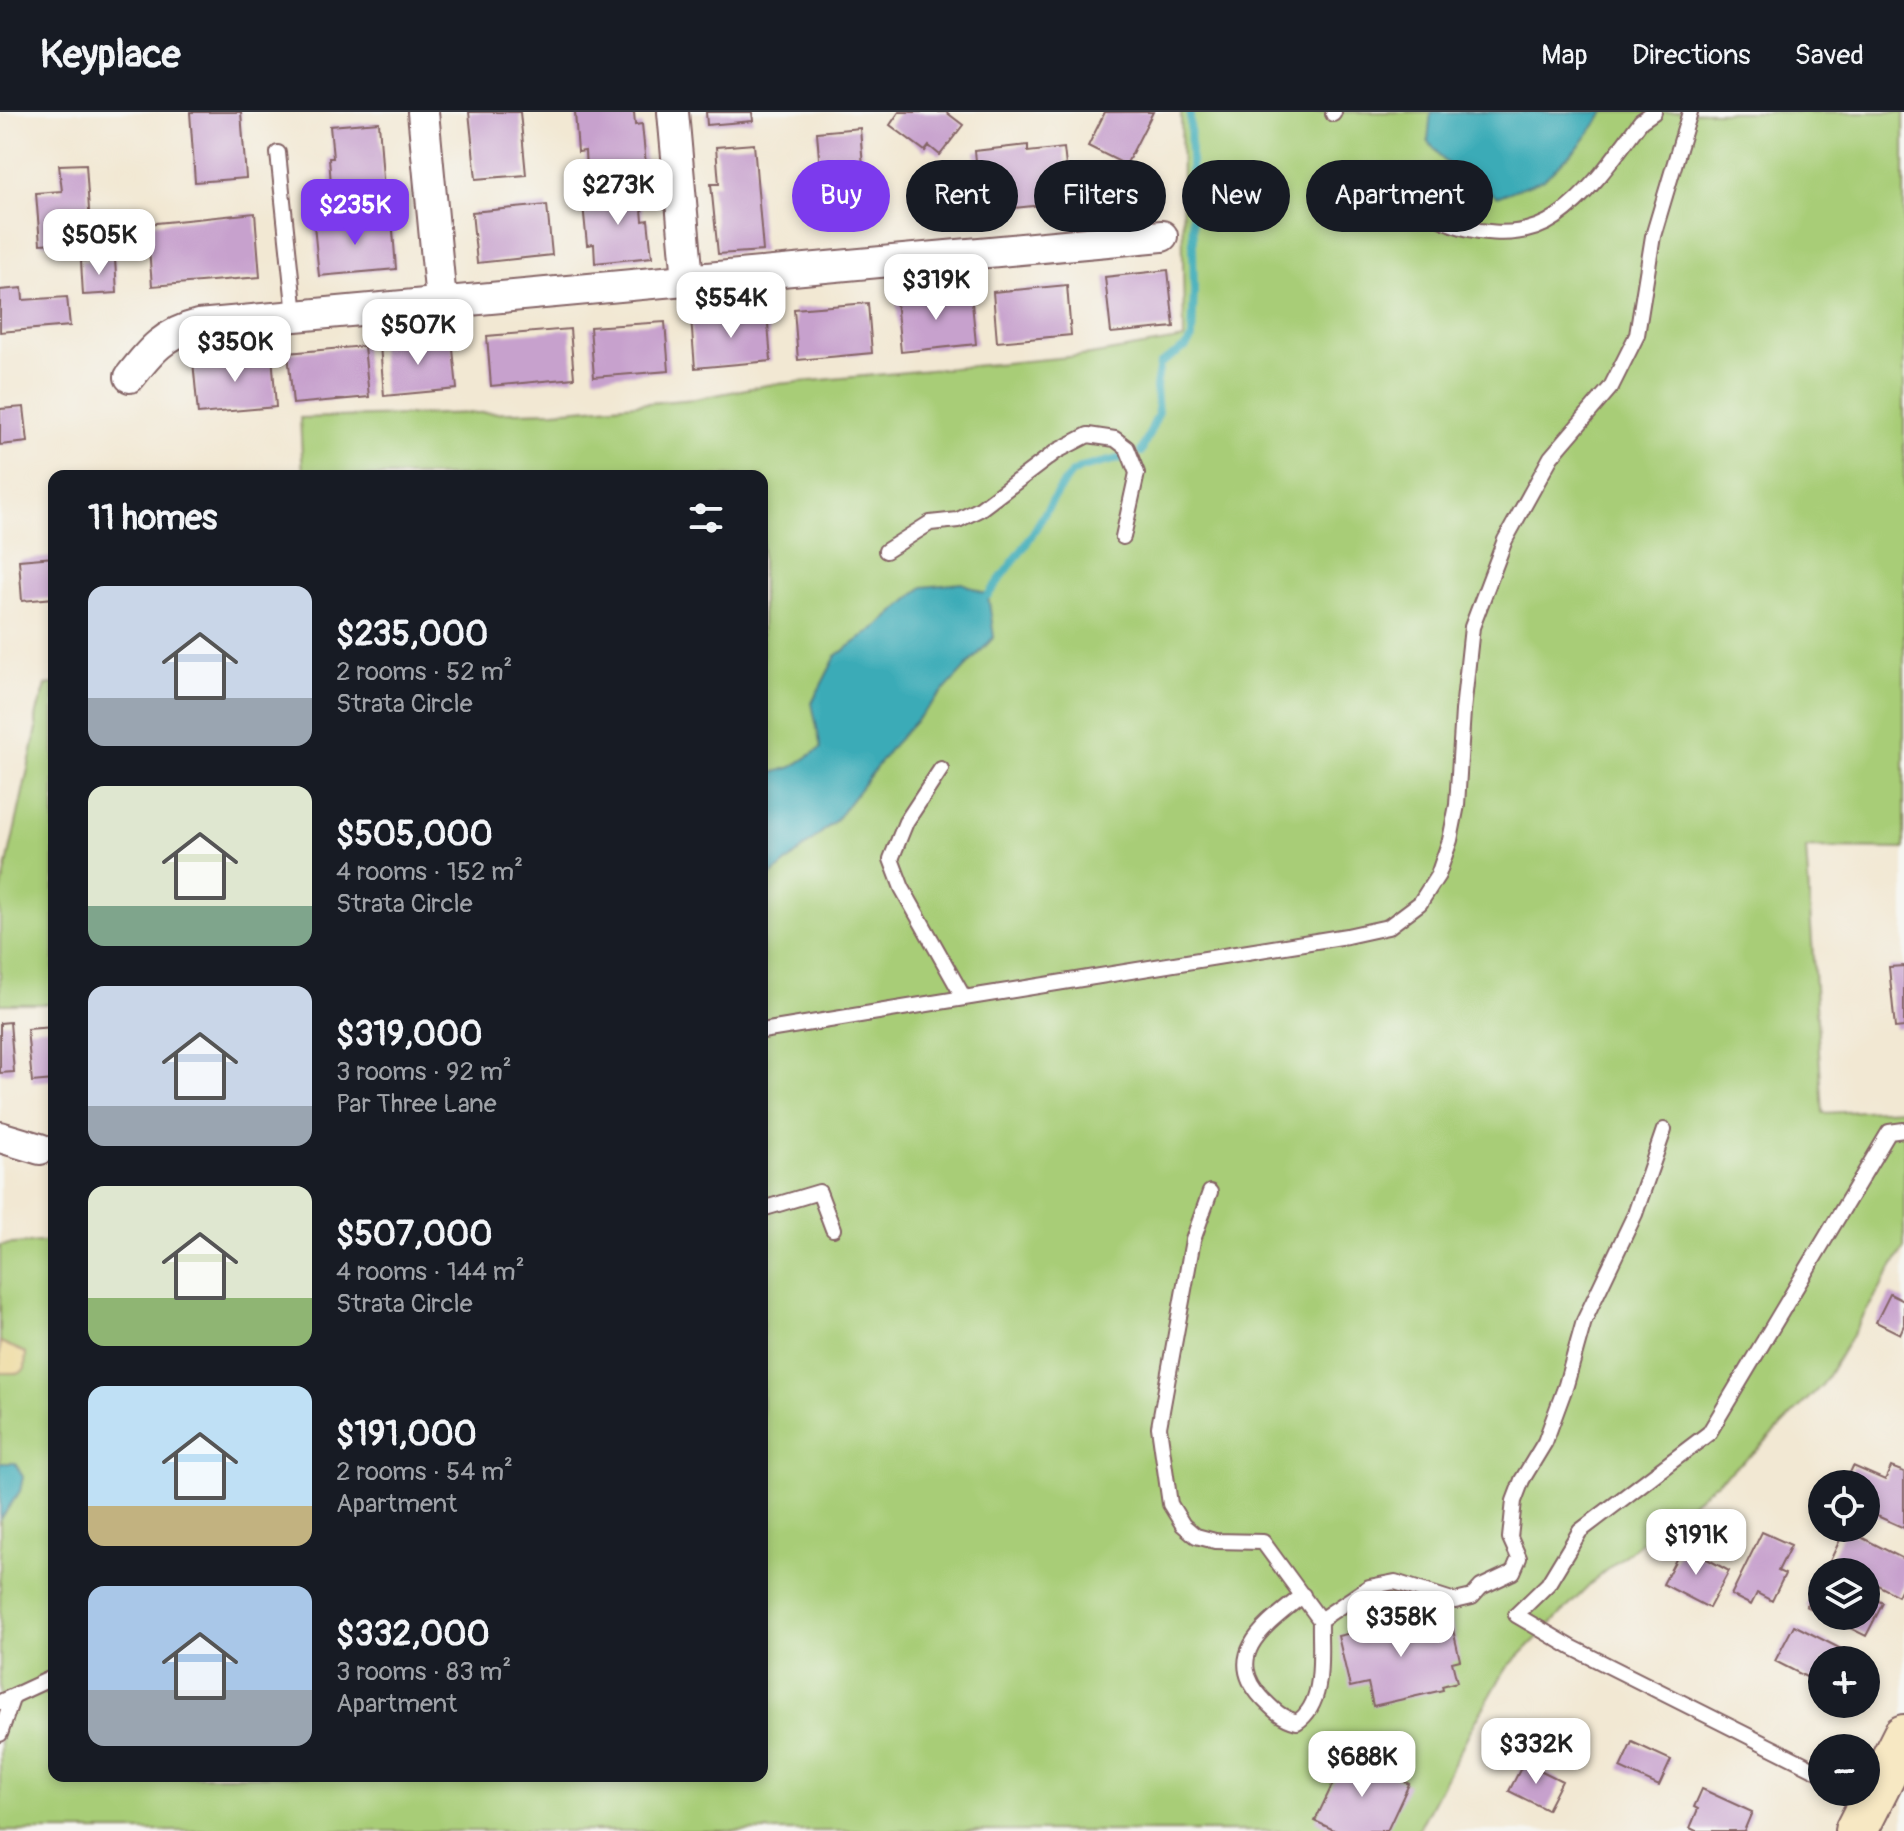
<!DOCTYPE html>
<html lang="en">
<head>
<meta charset="utf-8">
<style>
  body { margin:0; font-family:Pangolin,sans-serif; background:#242831; color:#f1f3f6; height:100vh; display:flex; flex-direction:column; font-size:30px; white-space:nowrap }
  * { box-sizing:border-box; margin:0 }
  p { font-size:26px; color:#9ea1a6 }
  .icon { flex:none; width:44px; height:44px; fill:none; stroke:currentColor; stroke-width:2; stroke-linecap:round; stroke-linejoin:round }
  .map { position:relative; flex:1; overflow:hidden }
  .sheet { position:absolute; left:48px; top:358px; width:720px; height:1312px; display:flex; flex-direction:column; background:#171b24; border-radius:16px; box-shadow:0 4px 12px #0003 }
  .sheet>* { flex:none }
  .guide { position:absolute; left:792px; top:48px; width:760px; height:72px; display:flex; gap:16px }
  .buttons { position:absolute; left:1808px; top:1358px; display:grid; gap:16px }
  .buttons a { display:grid; place-items:center; width:72px; height:72px; border-radius:50%; background:#171b24; box-shadow:0 4px 12px #0003; font-size:40px }
  .price { position:absolute; translate:-50% -68px; padding:0 18px; border-radius:16px; background:#fff; color:#222; font-size:26px; line-height:52px; filter:drop-shadow(0 2px 4px #0008) }
  .price::after { content:''; position:absolute; left:50%; top:48px; width:24px; height:18px; margin-left:-12px; background:inherit; clip-path:polygon(0 0,100% 0,50% 100%) }
  .price.active { background:#7c3aed; color:#fff }
  ul { padding:0; list-style:none }
  li { display:flex; align-items:center; gap:24px; height:200px; padding:0 40px }
  li span { display:grid; place-items:center; flex:none; width:224px; height:160px; border-radius:16px; color:#555 }
  li>.icon { margin-inline-start:auto }
  span .icon { width:96px; height:96px; fill:#fffc; stroke-width:1 }
  li b { font-size:34px }
  h2 { display:flex; justify-content:space-between; align-items:center; height:96px; padding:0 40px; font-size:34px }
  .pill { padding:0 28px; border-radius:36px; background:#171b24; box-shadow:0 4px 12px #0003; font-size:28px; line-height:72px }
  .pill.active { background:#7c3aed; color:#fff }
  header { display:flex; align-items:center; gap:48px; box-sizing:border-box; height:112px; padding:0 40px; background:#171b24; border-bottom:2px solid #363941 }
  header strong { font-size:38px }
  nav { display:flex; gap:44px; margin-inline-start:auto; font-size:28px }
  .map>svg:first-child { display:block }
</style>
</head>
<body>
<header>
<strong>Keyplace</strong>
<nav><a>Map</a><a>Directions</a><a>Saved</a></nav>
</header>
<div class="map">
<svg width="1904" height="1719" viewBox="0 0 1904 1719">
  <rect width="100%" height="100%" fill="#f6f6f2"/>
  <filter id="ink" filterUnits="userSpaceOnUse"><feTurbulence type="fractalNoise" baseFrequency=".0125" numOctaves="2"/><feDisplacementMap in="SourceGraphic" scale="16" xChannelSelector="R" yChannelSelector="G"/><feConvolveMatrix kernelMatrix="1 2 1 2 8 2 1 2 1" color-interpolation-filters="sRGB"/></filter>
  <filter id="wash" filterUnits="userSpaceOnUse"><feTurbulence type="fractalNoise" baseFrequency=".006" numOctaves="4" result="noise"/><feDisplacementMap in="SourceGraphic" scale="32" xChannelSelector="R" yChannelSelector="G"/><feGaussianBlur stdDeviation="1.8" result="paint"/><feColorMatrix in="noise" values="0 0 0 0 0 0 0 0 0 0 0 0 0 0 0 0 0 1.4 0 .05"/><feComposite in="paint" operator="in"/></filter>
  <g filter="url(#wash)">
    <rect width="100%" height="100%" fill="#f2e8d3"/>
    <!-- green -->
    <path fill="#a8cd77" stroke="#797651" stroke-width="2" d="M 1181,0 L 1904,0 L 1904,737 L 1806,736 L 1823,1001 L 1904,997 L 1904,1136 L 1823,1272 L 1756,1339 L 1600,1463 L 1505,1558 L 1469,1621 L 1418,1719 L 1303,1719 L 1298,1717 L 1296,1719 L 0,1719 L 0,1133 L 54,1129 L 54,1664 L 762,1664 L 762,364 L 303,364 L 300,306 L 554,299 L 695,287 L 767,273 L 1090,243 L 1184,227 Z
      M 54,572 L 54,892 L 0,892 L 0,785 L 37,616 C 33,601 43,588 46,573 Z"/>
    <!-- sand -->
    <path fill="#eeda9e" stroke="#9c7c64" stroke-width="2" d="M 0,1230 L 26,1241 L 25,1257 L 20,1261 L 0,1261 Z"/>
    <!-- water -->
    <path fill="#3babb7" stroke="#426571" stroke-width="2" d="M 1431,0 L 1605,0 L 1580,33 L 1544,67 L 1497,85 L 1444,49 L 1428,29 Z
      M 962,471 L 988,483 L 994,525 L 894,632 L 836,708 L 762,772 L 762,664 L 792,655 L 821,636 L 812,591 L 836,544 L 881,512 L 923,475 Z
      M 0,1351 L 15,1351 L 23,1365 L 20,1379 L 0,1408 Z"/>
    <g fill="none" stroke-linecap="round" stroke-linejoin="round">
      <!-- stream -->
      <path stroke="#3babb7" stroke-width="8" d="M 1141,340 L 1158,302 L 1156,275 L 1160,252 L 1186,235 L 1192,226 L 1194,178 L 1190,0
        M 988,483 L 1025,434 L 1058,379 L 1071,362 L 1081,356 L 1122,346"/>
    </g>
    <g id="blocks">
      <!-- building -->
      <path fill="#c7a1cd" d="M 190,0 L 241,0 L 246,66 L 195,70 Z
        M 469,0 L 520,0 L 526,63 L 476,67 Z
        M 575,0 L 634,0 L 635,13 L 642,12 L 646,53 L 586,58 L 585,39 L 578,40 Z
        M 706,0 L 752,0 L 753,9 L 707,13 Z
        M 899,0 L 946,0 L 963,13 L 940,43 L 929,34 L 925,39 L 890,13 Z
        M 1105,0 L 1153,0 L 1126,53 L 1088,34 Z
        M 379,10 L 384,81 L 332,85 L 329,46 L 333,46 L 330,14 Z
        M 860,16 L 866,93 L 823,97 L 817,20 Z
        M 754,32 L 763,139 L 718,142 L 711,72 L 719,72 L 716,35 Z
        M 1028,33 L 1028,40 L 1064,36 L 1070,90 L 994,98 L 991,68 L 978,69 L 975,39 Z
        M 86,52 L 91,129 L 40,132 L 36,81 L 62,79 L 59,53 Z
        M 640,73 L 643,109 L 648,108 L 652,145 L 595,151 L 594,132 L 587,133 L 583,92 L 610,90 L 609,77 Z
        M 547,93 L 552,143 L 477,151 L 472,100 Z
        M 255,101 L 260,165 L 152,174 L 147,112 Z
        M 392,106 L 396,157 L 319,164 L 314,113 Z
        M 115,147 L 117,181 L 83,183 L 81,149 Z
        M 1168,158 L 1174,215 L 1111,221 L 1105,165 Z
        M 1067,173 L 1071,223 L 997,230 L 993,180 Z
        M 22,176 L 23,188 L 67,185 L 70,214 L 0,220 L 0,178 Z
        M 971,181 L 976,232 L 901,240 L 896,188 Z
        M 868,191 L 872,241 L 798,248 L 794,197 Z
        M 767,199 L 771,249 L 695,256 L 691,206 Z
        M 665,210 L 669,259 L 594,265 L 590,215 Z
        M 570,217 L 574,266 L 491,274 L 487,224 Z
        M 452,227 L 457,277 L 384,284 L 380,233 Z
        M 364,234 L 369,285 L 293,292 L 288,241 Z
        M 272,242 L 276,295 L 198,302 L 193,249 Z
        M 24,295 L 28,330 L 0,333 L 0,297 Z
        M 54,445 L 54,486 L 22,489 L 19,448 Z
        M 1904,854 L 1904,915 L 1895,916 L 1889,855 Z
        M 10,910 L 14,960 L 0,961 L 0,911 Z
        M 54,915 L 54,968 L 32,970 L 27,917 Z
        M 1890,1182 L 1904,1189 L 1904,1213 L 1900,1222 L 1876,1210 Z
        M 1853,1354 L 1885,1368 L 1891,1355 L 1904,1360 L 1904,1416 L 1866,1399 L 1866,1372 L 1845,1372 Z
        M 1845,1417 L 1904,1447 L 1904,1472 L 1898,1484 L 1866,1467 L 1866,1460 L 1852,1460 L 1830,1449 Z
        M 1762,1420 L 1791,1433 L 1778,1459 L 1785,1462 L 1772,1489 L 1757,1481 L 1751,1493 L 1731,1483 Z
        M 1683,1434 L 1729,1459 L 1709,1496 L 1663,1472 Z
        M 1822,1463 L 1822,1502 L 1806,1494 Z
        M 1866,1483 L 1883,1491 L 1866,1524 L 1826,1504 L 1866,1504 Z
        M 1428,1503 L 1430,1514 L 1451,1509 L 1460,1548 L 1452,1550 L 1457,1570 L 1442,1574 L 1443,1578 L 1373,1594 L 1368,1571 L 1350,1575 L 1338,1524 Z
        M 1794,1513 L 1855,1544 L 1853,1548 L 1822,1548 L 1822,1573 L 1775,1549 Z
        M 1632,1630 L 1671,1648 L 1659,1674 L 1620,1656 Z
        M 1347,1642 L 1409,1672 L 1387,1719 L 1336,1719 L 1315,1709 Z
        M 1524,1650 L 1562,1669 L 1547,1698 L 1509,1679 Z
        M 1702,1677 L 1752,1700 L 1744,1719 L 1696,1719 L 1690,1716 L 1698,1697 L 1694,1695 Z"/>
    </g>
  </g>
  <g filter="url(#ink)">
    <use href="#blocks" fill-opacity="0" stroke="#856566" stroke-width="2"/>
    <g fill="none" stroke-linecap="round" stroke-linejoin="round">
      <defs>
        <path id="lane" d="M 1333,2 L 1334,0
          M 278,41 L 295,203
          M 1396,77 C 1408,86 1419,96 1432,103 C 1468,122 1520,130 1556,105 C 1590,82 1617,41 1641,9 L 1654,0
          M 886,439 L 930,411 L 958,408 L 980,397 L 1057,339 L 1088,323 L 1115,327 L 1127,336 L 1137,361 L 1123,425
          M 941,657 L 906,710 L 891,747 L 902,776 L 964,886 L 1347,824 L 1388,815 L 1420,791 L 1438,763 L 1450,728 L 1457,693 L 1463,599 L 1472,515 L 1505,428 L 1551,345 L 1611,275 L 1637,223 L 1653,124 L 1690,0
          M 762,919 L 964,886
          M 1210,1080 L 1193,1128 L 1159,1315 L 1170,1392 L 1183,1413 L 1196,1424 L 1215,1429 L 1263,1430 L 1320,1508
          M 762,1097 L 819,1080 L 833,1117
          M 1303,1483 C 1269,1511 1221,1541 1262,1586 C 1274,1598 1281,1606 1297,1610 C 1327,1590 1319,1541 1320,1508 L 1369,1475 L 1395,1470 L 1455,1489 L 1472,1485 L 1481,1475 L 1513,1460 L 1519,1446 L 1510,1426 L 1514,1389 L 1522,1368 L 1545,1330 L 1566,1273 L 1584,1209 L 1635,1102 L 1664,1018
          M 0,1590 L 54,1565
          M 0,1622 L 13,1584
          M 1822,1661 L 1571,1535 L 1516,1503 L 1548,1472 L 1580,1419 L 1709,1321 L 1889,1020 L 1904,1018"/>
        <path id="street" d="M 423,0 L 441,189
          M 673,0 L 688,168
          M 130,265 C 150,239 165,221 198,213 L 1162,124
          M 0,1025 L 40,1037"/>
        <path id="secondary" d="M 1856,1719 L 1904,1624"/>
      </defs>
      <!-- lane casing -->
      <use href="#lane" stroke="#856566" stroke-width="18"/>
      <!-- street casing -->
      <use href="#street" stroke="#856566" stroke-width="34"/>
      <!-- secondary casing -->
      <use href="#secondary" stroke="#856566" stroke-width="46"/>
      <!-- lane -->
      <use href="#lane" stroke="#fff" stroke-width="14"/>
      <!-- street -->
      <use href="#street" stroke="#fff" stroke-width="30"/>
      <!-- secondary -->
      <use href="#secondary" stroke="#f7e8c3" stroke-width="42"/>
    </g>
  </g>
</svg>
<div class="buttons">
<a><svg class="icon" aria-label="locate" viewBox="0 0 24 24"><circle cx="12" cy="12" r="6"/><path d="M12 2v4M12 18v4M2 12h4M18 12h4"/></svg></a>
<a><svg class="icon" aria-label="layers" viewBox="0 0 24 24"><path d="M12 4l9 5-9 5-9-5zM3 14l9 5 9-5"/></svg></a>
<a>+</a>
<a>−</a>
</div>
<b class="price" style="left:618px;top:115px">$273K</b>
<b class="price active" style="left:355px;top:135px">$235K</b>
<b class="price" style="left:99px;top:165px">$505K</b>
<b class="price" style="left:936px;top:210px">$319K</b>
<b class="price" style="left:731px;top:228px">$554K</b>
<b class="price" style="left:418px;top:255px">$507K</b>
<b class="price" style="left:235px;top:272px">$350K</b>
<b class="price" style="left:1696px;top:1465px">$191K</b>
<b class="price" style="left:1401px;top:1547px">$358K</b>
<b class="price" style="left:1536px;top:1674px">$332K</b>
<b class="price" style="left:1362px;top:1687px">$688K</b>
<div class="guide">
<a class="pill active">Buy</a>
<a class="pill">Rent</a>
<a class="pill">Filters</a>
<a class="pill">New</a>
<a class="pill">Apartment</a>
</div>
<section class="sheet">
<h2>11 homes<svg class="icon" aria-label="filters" viewBox="0 0 24 24"><path d="M4 7h16M4 17h16"/><circle cx="9" cy="7" r="2"/><circle cx="15" cy="17" r="2"/></svg></h2>
<ul>
<li><span style="background:linear-gradient(#c9d6e8 70%,#9aa5b1 0)"><svg class="icon" aria-label="home" viewBox="0 0 24 24"><path d="M3 11l9-7 9 7M6 9v11h12V9"/></svg></span><div><b>$235,000</b><p>2 rooms · 52 m²</p><p>Strata Circle</p></div></li>
<li><span style="background:linear-gradient(#dfe7d0 75%,#7fa58c 0)"><svg class="icon" aria-label="home" viewBox="0 0 24 24"><path d="M3 11l9-7 9 7M6 9v11h12V9"/></svg></span><div><b>$505,000</b><p>4 rooms · 152 m²</p><p>Strata Circle</p></div></li>
<li><span style="background:linear-gradient(#c9d6e8 75%,#9aa5b1 0)"><svg class="icon" aria-label="home" viewBox="0 0 24 24"><path d="M3 11l9-7 9 7M6 9v11h12V9"/></svg></span><div><b>$319,000</b><p>3 rooms · 92 m²</p><p>Par Three Lane</p></div></li>
<li><span style="background:linear-gradient(#dfe7d0 70%,#8fb573 0)"><svg class="icon" aria-label="home" viewBox="0 0 24 24"><path d="M3 11l9-7 9 7M6 9v11h12V9"/></svg></span><div><b>$507,000</b><p>4 rooms · 144 m²</p><p>Strata Circle</p></div></li>
<li><span style="background:linear-gradient(#bfe0f5 75%,#c2b280 0)"><svg class="icon" aria-label="home" viewBox="0 0 24 24"><path d="M3 11l9-7 9 7M6 9v11h12V9"/></svg></span><div><b>$191,000</b><p>2 rooms · 54 m²</p><p>Apartment</p></div></li>
<li><span style="background:linear-gradient(#a9c7e8 65%,#9aa5b1 0)"><svg class="icon" aria-label="home" viewBox="0 0 24 24"><path d="M3 11l9-7 9 7M6 9v11h12V9"/></svg></span><div><b>$332,000</b><p>3 rooms · 83 m²</p><p>Apartment</p></div></li>
</ul>
</section>
</div>
</body>
</html>
